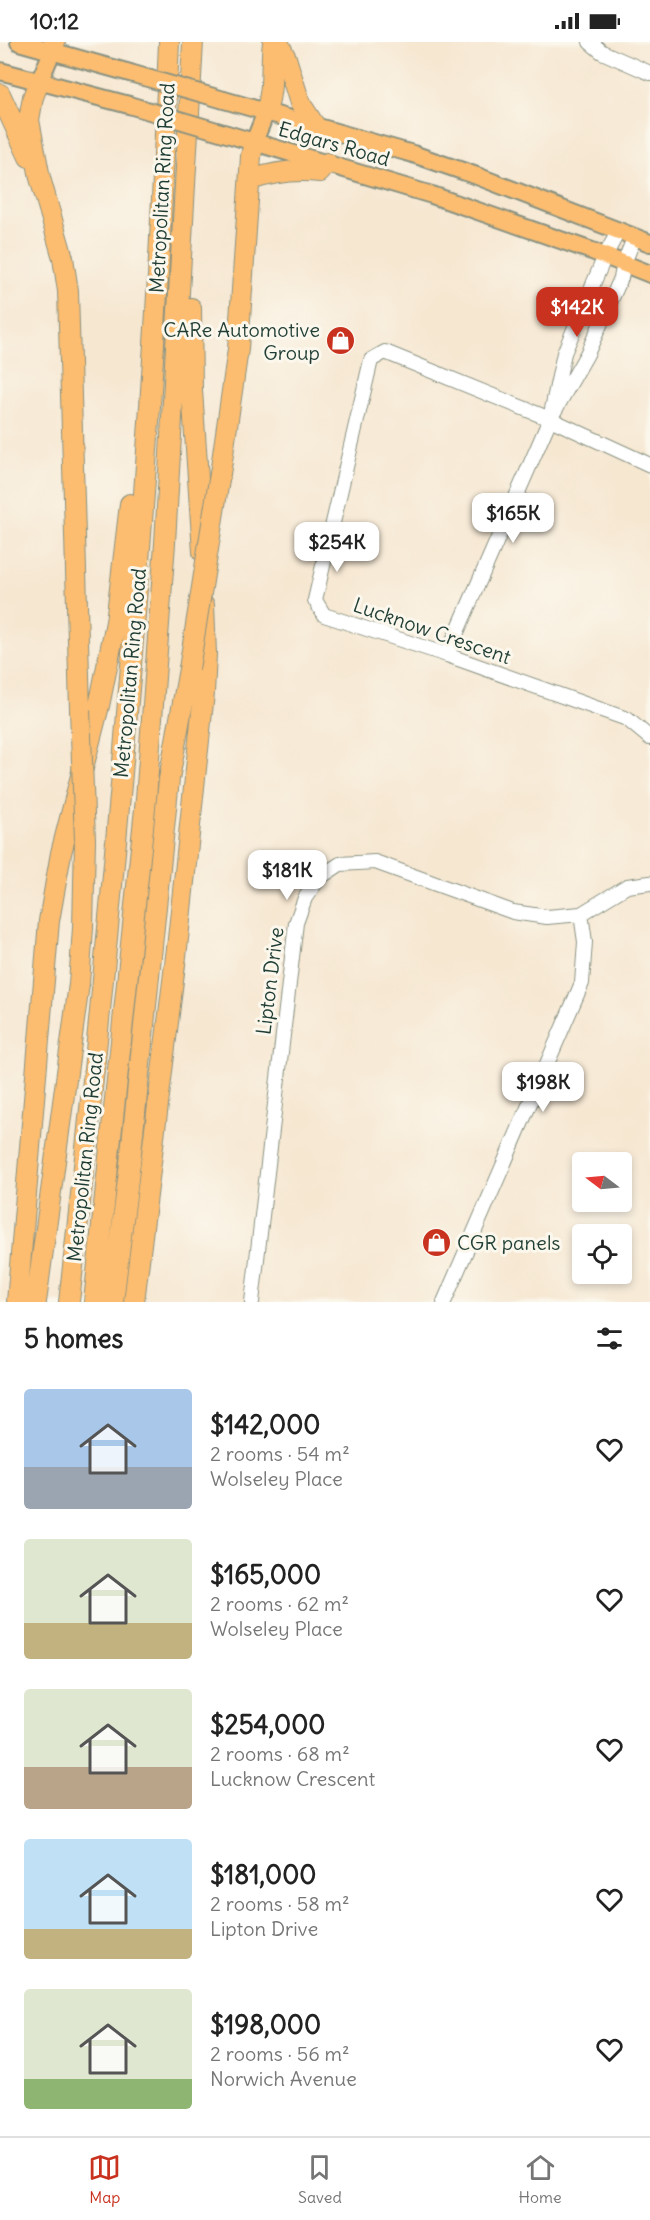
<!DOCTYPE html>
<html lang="en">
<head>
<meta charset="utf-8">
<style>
  body { margin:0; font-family:Delius,sans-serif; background:#f2f2f2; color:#222; height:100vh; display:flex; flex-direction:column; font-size:22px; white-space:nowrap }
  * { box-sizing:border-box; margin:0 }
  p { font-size:20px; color:#767676 }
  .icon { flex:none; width:33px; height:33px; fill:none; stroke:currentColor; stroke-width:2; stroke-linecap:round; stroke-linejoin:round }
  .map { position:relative; height:1260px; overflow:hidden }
  .drawer { display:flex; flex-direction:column; background:#fff; flex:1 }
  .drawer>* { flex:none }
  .needle { width:39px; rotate:286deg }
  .tools { position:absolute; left:572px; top:1110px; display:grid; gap:12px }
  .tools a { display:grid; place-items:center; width:60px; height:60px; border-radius:6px; background:#fff; box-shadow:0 3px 9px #0003; font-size:30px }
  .price { position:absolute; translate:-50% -51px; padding:0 14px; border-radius:12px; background:#fff; color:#222; font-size:20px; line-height:39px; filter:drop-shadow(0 2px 3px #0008) }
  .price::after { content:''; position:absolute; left:50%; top:36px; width:18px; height:14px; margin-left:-9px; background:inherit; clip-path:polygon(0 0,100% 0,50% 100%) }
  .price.current { background:#c8321e; color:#fff }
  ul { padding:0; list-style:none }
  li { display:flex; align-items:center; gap:18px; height:150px; padding:0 24px }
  li span { display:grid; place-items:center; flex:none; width:168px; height:120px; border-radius:6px; color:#555 }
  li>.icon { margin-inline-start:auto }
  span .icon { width:72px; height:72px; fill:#fffc; stroke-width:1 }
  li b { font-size:26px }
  h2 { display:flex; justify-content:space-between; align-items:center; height:72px; padding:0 24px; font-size:26px }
  .status { display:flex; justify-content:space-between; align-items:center; height:42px; padding:0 30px; background:#fff; direction:ltr }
  .status svg { height:16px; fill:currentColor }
  .menu { display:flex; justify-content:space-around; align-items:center; height:84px; border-top:2px solid #e0e0e0; background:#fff; font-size:16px; color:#767676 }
  .menu a { display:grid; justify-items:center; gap:3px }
  .menu .current { color:#c8321e }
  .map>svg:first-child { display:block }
</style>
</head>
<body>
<div class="status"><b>10:12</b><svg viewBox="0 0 49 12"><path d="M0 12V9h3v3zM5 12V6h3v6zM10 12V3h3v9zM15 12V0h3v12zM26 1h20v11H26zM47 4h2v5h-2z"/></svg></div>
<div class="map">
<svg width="650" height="1260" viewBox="0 0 650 1260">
  <rect width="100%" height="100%" fill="#fbf7ec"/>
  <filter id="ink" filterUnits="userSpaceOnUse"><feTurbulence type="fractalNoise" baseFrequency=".0167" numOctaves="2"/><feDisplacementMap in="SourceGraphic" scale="12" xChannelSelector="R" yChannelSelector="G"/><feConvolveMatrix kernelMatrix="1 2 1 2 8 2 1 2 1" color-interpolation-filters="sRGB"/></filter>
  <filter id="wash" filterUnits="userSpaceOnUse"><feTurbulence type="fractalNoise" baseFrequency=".008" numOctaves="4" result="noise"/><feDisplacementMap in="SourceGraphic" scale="24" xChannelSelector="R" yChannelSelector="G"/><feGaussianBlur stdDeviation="1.35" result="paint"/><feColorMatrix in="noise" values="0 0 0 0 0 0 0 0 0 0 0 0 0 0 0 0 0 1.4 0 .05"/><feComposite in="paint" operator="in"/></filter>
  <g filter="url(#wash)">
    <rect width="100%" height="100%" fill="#f6e7d1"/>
  </g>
  <g filter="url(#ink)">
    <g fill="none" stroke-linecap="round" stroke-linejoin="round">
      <defs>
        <path id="minor" d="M 590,0 L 602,10 L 650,31
          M 552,367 L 564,311 L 605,214 L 619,188
          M 650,423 L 550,377 L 385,310 L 371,318 L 315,558 L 324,573 L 447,613 L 627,677 L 650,696
          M 447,613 L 550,377 L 587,312 L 621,236 L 624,221 L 635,194
          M 252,1260 L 296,881 L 305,856 L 319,836 L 340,822 L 375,820 L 513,870 L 547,875 L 581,872 L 627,844 L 650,841
          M 444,1260 L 582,941 L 585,900 L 581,872"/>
        <path id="major" d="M 19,0 L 130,31
          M 0,29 L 129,63
          M 39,40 L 52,10
          M 224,58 L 413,112 L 477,134 L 650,201
          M 227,92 L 432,153 L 592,209 L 650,232
          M 254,100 L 266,70"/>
        <path id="highway" d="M 278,0 L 286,16 L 300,61 L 315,84
          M 52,10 L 55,0
          M 39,40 L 33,55 L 29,78 L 40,136 L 63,216 L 68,249 L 80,668
          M 0,52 L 29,115
          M 266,70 C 274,46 270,24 273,0
          M 250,138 C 274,130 296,127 320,130 L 327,121
          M 191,266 L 192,348 L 203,510
          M 222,419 L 238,307 L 251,114 L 254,100
          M 17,1260 L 49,879 L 61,811 L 99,664 L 116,580 L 130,462
          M 36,1260 L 79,942 L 83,886 L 85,798
          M 69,1260 C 106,936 135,611 155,286 C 161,190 165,95 169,0
          M 94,1260 L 146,757 L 165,501 L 193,0
          M 113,1260 L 130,1121 L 169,737 L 189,627
          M 134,1260 L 177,906 L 204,651 L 206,612 L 204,563"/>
      </defs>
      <!-- minor casing -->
      <use href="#minor" stroke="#8a9282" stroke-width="16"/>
      <!-- major casing -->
      <use href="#major" stroke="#8a9282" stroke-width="20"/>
      <!-- highway casing -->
      <use href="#highway" stroke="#8a9282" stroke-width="22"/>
      <!-- minor -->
      <use href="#minor" stroke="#fff" stroke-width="14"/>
      <!-- major -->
      <use href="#major" stroke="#fcbd6f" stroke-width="16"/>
      <!-- highway -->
      <use href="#highway" stroke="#fcbd6f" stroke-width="20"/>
      <defs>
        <path id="major-bridge" d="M 130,31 L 224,58
          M 129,63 L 227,92"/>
        <path id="highway-bridge" d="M 189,627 L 222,419
          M 80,668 L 85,798"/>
      </defs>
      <!-- major-bridge casing -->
      <use href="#major-bridge" stroke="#8a9282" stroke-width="20" stroke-linecap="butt"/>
      <!-- highway-bridge casing -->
      <use href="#highway-bridge" stroke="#8a9282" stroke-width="22" stroke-linecap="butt"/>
      <!-- major-bridge -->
      <use href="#major-bridge" stroke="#fcbd6f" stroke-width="16"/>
      <!-- highway-bridge -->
      <use href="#highway-bridge" stroke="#fcbd6f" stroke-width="20"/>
    </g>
  </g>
  <!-- icons -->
  <defs>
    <symbol id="shop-disc" viewBox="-11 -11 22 22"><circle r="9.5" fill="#c8321e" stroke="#fbf7ec"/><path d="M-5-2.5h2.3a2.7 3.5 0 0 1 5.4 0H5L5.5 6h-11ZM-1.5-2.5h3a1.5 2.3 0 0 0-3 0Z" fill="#fff"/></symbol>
  </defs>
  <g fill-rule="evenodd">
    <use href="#shop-disc" x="324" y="282" width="33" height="33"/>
    <use href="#shop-disc" x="420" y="1184" width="33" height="33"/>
  </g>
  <g text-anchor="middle" stroke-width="6" stroke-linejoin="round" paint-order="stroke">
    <!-- street labels -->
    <g font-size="20" fill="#1f3d34" stroke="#fbf7ec">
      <text transform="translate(334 102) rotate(16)" y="7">Edgars Road</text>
      <text transform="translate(162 146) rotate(-87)" y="7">Metropolitan Ring Road</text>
      <text transform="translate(432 589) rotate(19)" y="7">Lucknow Crescent</text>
      <text transform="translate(130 631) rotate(-85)" y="7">Metropolitan Ring Road</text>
      <text transform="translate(270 939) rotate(-83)" y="7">Lipton Drive</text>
      <text transform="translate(85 1115) rotate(-84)" y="7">Metropolitan Ring Road</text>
    </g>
    <!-- poi labels -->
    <g font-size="20" fill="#1f3d34" stroke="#fbf7ec" text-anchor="end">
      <text x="320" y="295">CARe Automotive<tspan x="320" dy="23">Group</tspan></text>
      <text x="457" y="1208" text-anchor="start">CGR panels</text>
    </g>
  </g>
</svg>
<div class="tools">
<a><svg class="needle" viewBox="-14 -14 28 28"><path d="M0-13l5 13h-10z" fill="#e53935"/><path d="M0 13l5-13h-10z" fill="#767676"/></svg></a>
<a><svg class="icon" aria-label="locate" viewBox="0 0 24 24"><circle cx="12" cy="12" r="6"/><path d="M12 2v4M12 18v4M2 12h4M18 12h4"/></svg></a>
</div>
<b class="price current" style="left:577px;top:296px">$142K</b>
<b class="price" style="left:513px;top:502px">$165K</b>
<b class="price" style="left:337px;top:531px">$254K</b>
<b class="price" style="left:287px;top:859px">$181K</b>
<b class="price" style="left:543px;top:1071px">$198K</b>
</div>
<section class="drawer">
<h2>5 homes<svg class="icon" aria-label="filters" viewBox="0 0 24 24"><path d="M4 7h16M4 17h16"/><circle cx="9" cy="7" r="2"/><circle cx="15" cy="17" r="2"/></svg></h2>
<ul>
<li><span style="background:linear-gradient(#a9c7e8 65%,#9aa5b1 0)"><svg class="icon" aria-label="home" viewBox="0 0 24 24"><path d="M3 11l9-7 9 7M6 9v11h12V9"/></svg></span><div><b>$142,000</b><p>2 rooms · 54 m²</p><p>Wolseley Place</p></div><svg class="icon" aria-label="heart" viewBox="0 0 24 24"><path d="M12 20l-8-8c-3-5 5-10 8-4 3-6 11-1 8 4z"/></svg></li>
<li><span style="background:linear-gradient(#dfe7d0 70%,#c2b280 0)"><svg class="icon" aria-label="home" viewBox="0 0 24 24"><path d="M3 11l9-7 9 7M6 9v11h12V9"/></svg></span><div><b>$165,000</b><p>2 rooms · 62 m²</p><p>Wolseley Place</p></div><svg class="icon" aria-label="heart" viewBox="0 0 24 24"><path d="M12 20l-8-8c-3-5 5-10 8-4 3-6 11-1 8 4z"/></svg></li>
<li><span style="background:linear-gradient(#dfe7d0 65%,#b9a48a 0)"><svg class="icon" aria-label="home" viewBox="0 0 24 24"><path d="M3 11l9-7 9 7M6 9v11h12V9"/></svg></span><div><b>$254,000</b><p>2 rooms · 68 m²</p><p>Lucknow Crescent</p></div><svg class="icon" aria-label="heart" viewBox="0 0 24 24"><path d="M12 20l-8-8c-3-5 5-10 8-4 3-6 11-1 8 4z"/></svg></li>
<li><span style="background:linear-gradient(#bfe0f5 75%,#c2b280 0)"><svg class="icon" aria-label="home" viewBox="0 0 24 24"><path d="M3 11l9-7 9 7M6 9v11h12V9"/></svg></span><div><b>$181,000</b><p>2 rooms · 58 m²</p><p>Lipton Drive</p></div><svg class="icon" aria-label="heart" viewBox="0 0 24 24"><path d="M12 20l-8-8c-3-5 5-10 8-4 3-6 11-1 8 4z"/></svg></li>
<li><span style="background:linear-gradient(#dfe7d0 75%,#8fb573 0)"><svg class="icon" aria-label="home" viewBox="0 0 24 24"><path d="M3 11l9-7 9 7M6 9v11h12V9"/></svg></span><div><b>$198,000</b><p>2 rooms · 56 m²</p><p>Norwich Avenue</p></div><svg class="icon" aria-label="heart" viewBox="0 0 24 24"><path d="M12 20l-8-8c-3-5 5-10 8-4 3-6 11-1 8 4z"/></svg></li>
</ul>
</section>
<nav class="menu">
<a class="current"><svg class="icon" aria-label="map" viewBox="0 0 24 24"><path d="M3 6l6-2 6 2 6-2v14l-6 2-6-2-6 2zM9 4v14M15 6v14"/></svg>Map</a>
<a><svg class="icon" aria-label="saved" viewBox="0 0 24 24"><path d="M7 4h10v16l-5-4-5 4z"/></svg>Saved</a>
<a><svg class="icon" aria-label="home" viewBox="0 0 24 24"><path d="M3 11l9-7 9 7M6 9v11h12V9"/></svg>Home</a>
</nav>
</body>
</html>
